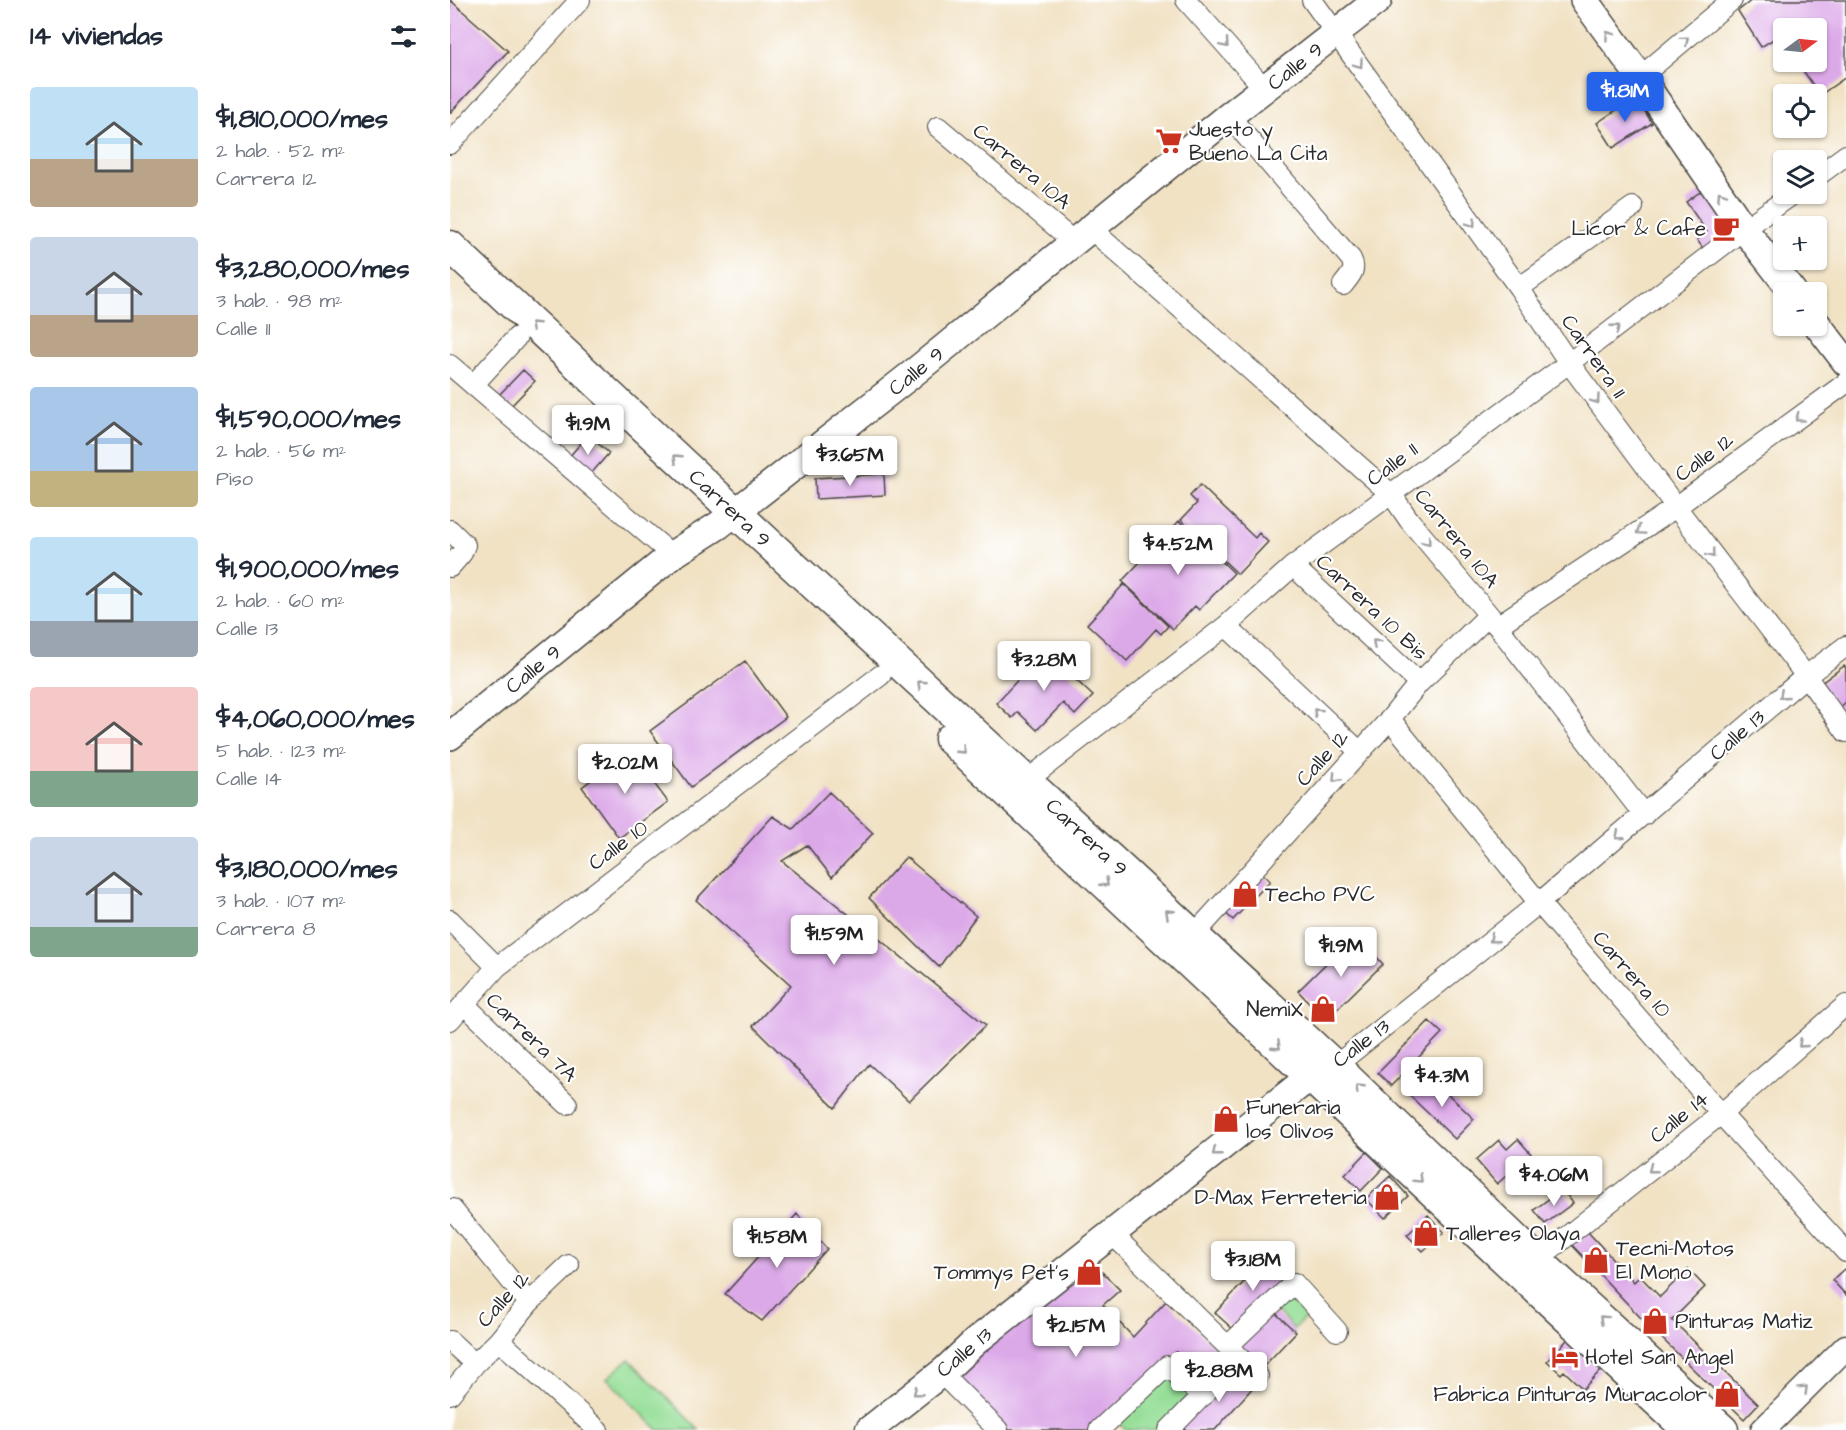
<!DOCTYPE html>
<html lang="es">
<head>
<meta charset="utf-8">
<style>
  body { margin:0; font-family:"Architects Daughter",sans-serif; background:#f2f2f3; color:#1f2937; height:100vh; display:flex; flex-direction:column; font-size:22px; white-space:nowrap }
  * { box-sizing:border-box; margin:0 }
  p { font-size:20px; color:#747a83 }
  .icon { flex:none; width:33px; height:33px; fill:none; stroke:currentColor; stroke-width:2; stroke-linecap:round; stroke-linejoin:round }
  .map { position:relative; flex:1; overflow:hidden }
  .drawer { display:flex; flex-direction:column; background:#fff; width:450px }
  .drawer>* { flex:none }
  .needle { width:39px; rotate:75deg }
  .tools { position:absolute; left:1323px; top:18px; display:grid; gap:12px }
  .tools a { display:grid; place-items:center; width:54px; height:54px; border-radius:6px; background:#fff; box-shadow:0 2px 4px #0004; font-size:30px }
  .price { position:absolute; translate:-50% -51px; padding:0 14px; border-radius:6px; background:#fff; color:#222; font-size:20px; line-height:39px; filter:drop-shadow(0 2px 3px #0008) }
  .price::after { content:''; position:absolute; left:50%; top:36px; width:18px; height:14px; margin-left:-9px; background:inherit; clip-path:polygon(0 0,100% 0,50% 100%) }
  .price.on { background:#2563eb; color:#fff }
  ul { padding:0; list-style:none }
  li { display:flex; align-items:center; gap:18px; height:150px; padding:0 30px }
  li span { display:grid; place-items:center; flex:none; width:168px; height:120px; border-radius:6px; color:#555 }
  li>.icon { margin-inline-start:auto }
  span .icon { width:72px; height:72px; fill:#fffc; stroke-width:1 }
  li b { font-size:26px }
  h2 { display:flex; justify-content:space-between; align-items:center; height:72px; padding:0 30px; font-size:26px }
  main { display:flex; flex:1; min-height:0 }
  .map>svg:first-child { display:block }
</style>
</head>
<body>
<main>
<section class="drawer">
<h2>14 viviendas<svg class="icon" aria-label="filters" viewBox="0 0 24 24"><path d="M4 7h16M4 17h16"/><circle cx="9" cy="7" r="2"/><circle cx="15" cy="17" r="2"/></svg></h2>
<ul>
<li><span style="background:linear-gradient(#bfe0f5 60%,#b9a48a 0)"><svg class="icon" aria-label="home" viewBox="0 0 24 24"><path d="M3 11l9-7 9 7M6 9v11h12V9"/></svg></span><div><b>$1,810,000/mes</b><p>2 hab. · 52 m²</p><p>Carrera 12</p></div></li>
<li><span style="background:linear-gradient(#c9d6e8 65%,#b9a48a 0)"><svg class="icon" aria-label="home" viewBox="0 0 24 24"><path d="M3 11l9-7 9 7M6 9v11h12V9"/></svg></span><div><b>$3,280,000/mes</b><p>3 hab. · 98 m²</p><p>Calle 11</p></div></li>
<li><span style="background:linear-gradient(#a9c7e8 70%,#c2b280 0)"><svg class="icon" aria-label="home" viewBox="0 0 24 24"><path d="M3 11l9-7 9 7M6 9v11h12V9"/></svg></span><div><b>$1,590,000/mes</b><p>2 hab. · 56 m²</p><p>Piso</p></div></li>
<li><span style="background:linear-gradient(#bfe0f5 70%,#9aa5b1 0)"><svg class="icon" aria-label="home" viewBox="0 0 24 24"><path d="M3 11l9-7 9 7M6 9v11h12V9"/></svg></span><div><b>$1,900,000/mes</b><p>2 hab. · 60 m²</p><p>Calle 13</p></div></li>
<li><span style="background:linear-gradient(#f6c9c9 70%,#7fa58c 0)"><svg class="icon" aria-label="home" viewBox="0 0 24 24"><path d="M3 11l9-7 9 7M6 9v11h12V9"/></svg></span><div><b>$4,060,000/mes</b><p>5 hab. · 123 m²</p><p>Calle 14</p></div></li>
<li><span style="background:linear-gradient(#c9d6e8 75%,#7fa58c 0)"><svg class="icon" aria-label="home" viewBox="0 0 24 24"><path d="M3 11l9-7 9 7M6 9v11h12V9"/></svg></span><div><b>$3,180,000/mes</b><p>3 hab. · 107 m²</p><p>Carrera 8</p></div></li>
</ul>
</section>
<div class="map">
<svg width="1396" height="1430" viewBox="0 0 1396 1430">
  <rect width="100%" height="100%" fill="#fff"/>
  <filter id="ink" filterUnits="userSpaceOnUse"><feTurbulence type="fractalNoise" baseFrequency=".0167" numOctaves="2"/><feDisplacementMap in="SourceGraphic" scale="12" xChannelSelector="R" yChannelSelector="G"/><feConvolveMatrix kernelMatrix="1 2 1 2 8 2 1 2 1" color-interpolation-filters="sRGB"/></filter>
  <filter id="wash" filterUnits="userSpaceOnUse"><feTurbulence type="fractalNoise" baseFrequency=".008" numOctaves="4" result="noise"/><feDisplacementMap in="SourceGraphic" scale="24" xChannelSelector="R" yChannelSelector="G"/><feGaussianBlur stdDeviation="1.35" result="paint"/><feColorMatrix in="noise" values="0 0 0 0 0 0 0 0 0 0 0 0 0 0 0 0 0 1.4 0 .05"/><feComposite in="paint" operator="in"/></filter>
  <g filter="url(#wash)">
    <rect width="100%" height="100%" fill="#f1e2c4"/>
    <!-- green -->
    <path fill="#97df99" stroke="#618562" stroke-width="1.5" d="M 843,1291 L 862,1311 L 844,1329 L 825,1309 Z
      M 179,1359 L 249,1430 L 208,1430 L 157,1378 Z
      M 715,1369 L 744,1397 L 713,1430 L 676,1430 L 666,1421 Z"/>
    <g id="blocks">
      <!-- building -->
      <path fill="#dca9e8" d="M 0,0 L 58,51 L 0,113 Z
        M 1302,0 L 1396,0 L 1396,77 L 1370,95 L 1347,62 L 1366,62 L 1366,28 L 1334,28 L 1334,40 L 1330,35 L 1311,47 L 1288,11 Z
        M 1186,97 L 1202,123 L 1163,148 L 1147,123 Z
        M 1254,189 L 1284,230 L 1255,251 L 1247,240 L 1257,232 L 1236,202 Z
        M 73,370 L 85,381 L 60,407 L 48,396 Z
        M 138,435 L 159,453 L 139,476 L 118,458 Z
        M 434,474 L 435,495 L 366,499 L 365,478 Z
        M 750,485 L 805,538 L 809,533 L 818,542 L 788,574 L 731,520 L 747,503 L 740,496 Z
        M 729,521 L 784,573 L 749,610 L 745,606 L 723,629 L 672,581 Z
        M 674,584 L 718,626 L 711,634 L 706,629 L 677,661 L 637,624 Z
        M 595,651 L 643,696 L 625,715 L 613,703 L 587,730 L 568,712 L 562,718 L 546,703 Z
        M 295,661 L 336,717 L 241,787 L 200,731 Z
        M 1394,666 L 1396,668 L 1396,702 L 1389,708 L 1370,684 Z
        M 180,751 L 218,802 L 169,838 L 132,787 Z
        M 379,792 L 423,833 L 382,877 L 357,845 L 332,861 L 536,1025 L 459,1101 L 419,1064 L 385,1108 L 303,1026 L 341,985 L 246,900 L 323,816 L 343,829 Z
        M 456,857 L 526,916 L 489,967 L 419,898 Z
        M 807,868 L 820,881 L 783,920 L 770,908 Z
        M 905,935 L 933,964 L 876,1020 L 848,991 Z
        M 979,1021 L 992,1033 L 941,1086 L 928,1073 Z
        M 979,1076 L 1024,1119 L 1005,1139 L 960,1096 Z
        M 1068,1139 L 1081,1154 L 1047,1184 L 1026,1160 L 1049,1140 L 1057,1149 Z
        M 917,1152 L 933,1168 L 911,1191 L 895,1175 Z
        M 940,1176 L 958,1196 L 935,1218 L 916,1199 Z
        M 1112,1189 L 1123,1203 L 1095,1224 L 1084,1210 Z
        M 347,1214 L 377,1249 L 312,1321 L 275,1294 Z
        M 978,1215 L 994,1232 L 973,1251 L 957,1235 Z
        M 1137,1231 L 1184,1282 L 1190,1276 L 1210,1297 L 1238,1269 L 1255,1287 L 1222,1320 L 1308,1404 L 1294,1419 L 1190,1317 L 1122,1245 Z
        M 821,1253 L 841,1272 L 784,1330 L 765,1313 Z
        M 639,1259 L 670,1290 L 653,1305 L 683,1337 L 716,1301 L 780,1361 L 758,1384 L 726,1352 L 696,1380 L 638,1430 L 553,1430 L 499,1370 Z
        M 1394,1269 L 1396,1271 L 1396,1295 L 1382,1280 Z
        M 822,1310 L 846,1332 L 813,1367 L 790,1345 Z
        M 1118,1339 L 1151,1370 L 1133,1389 L 1114,1371 L 1111,1374 L 1097,1361 Z
        M 785,1366 L 805,1385 L 765,1430 L 725,1430 Z"/>
    </g>
  </g>
  <g filter="url(#ink)">
    <use href="#blocks" fill-opacity="0" stroke="#494642" stroke-width="1.5"/>
    <g fill="none" stroke-linecap="round" stroke-linejoin="round">
      <defs>
        <path id="minor" d="M 736,0 L 815,89
          M 862,0 L 1069,288 L 1119,363 L 1226,507 L 1356,676 L 1396,732
          M 1190,77 L 1282,0
          M 779,116 L 901,259 C 907,270 900,276 893,285
          M 488,127 L 624,242
          M 0,144 L 130,0
          M 1366,177 L 1396,155
          M 641,229 L 942,495 L 959,520 L 1039,615 L 1194,815
          M 1069,288 L 1183,207
          M 0,365 L 222,555
          M 23,385 L 67,337
          M 0,530 L 15,545 L 12,553 L 0,567
          M 843,566 L 969,683
          M 776,626 L 910,752
          M 1047,626 L 1226,507 L 1396,383
          M 940,719 L 1089,903 L 1271,1114 L 1396,1252
          M 576,781 L 776,626 L 843,566 L 1119,363 L 1294,229 L 1343,194
          M 0,920 L 47,967
          M 743,936 L 940,719 L 969,683 L 1039,615
          M 14,1004 L 117,1104
          M 0,1020 L 47,967 L 431,675
          M 885,1066 L 1089,903 L 1356,676 L 1396,646
          M 2,1209 L 79,1303
          M 662,1234 L 808,1376
          M 1087,1260 L 1271,1114 L 1396,1005
          M 49,1340 L 148,1430
          M 0,1341 L 25,1364
          M 778,1346 L 844,1283 L 887,1331
          M 491,1373 L 548,1430
          M 0,1394 L 25,1364 L 49,1340 L 79,1303 L 119,1265
          M 649,1430 L 717,1366 L 753,1396
          M 719,1430 L 789,1358"/>
        <path id="tertiary" d="M 1313,1430 L 1396,1347"/>
        <path id="secondary" d="M 1134,0 L 1190,77 L 1294,229 L 1343,292
          M 1366,323 L 1396,362
          M 0,736 L 222,555 L 269,525 L 462,374 L 779,116 L 928,0
          M 419,1430 L 495,1370 L 526,1341 L 861,1076 L 880,1068"/>
        <path id="primary" d="M 0,246 L 285,512 L 885,1066 L 1087,1260 L 1273,1430
          M 500,739 C 747,968 990,1201 1238,1430"/>
      </defs>
      <!-- minor casing -->
      <use href="#minor" stroke="#494642" stroke-width="22"/>
      <!-- tertiary casing -->
      <use href="#tertiary" stroke="#494642" stroke-width="27"/>
      <!-- secondary casing -->
      <use href="#secondary" stroke="#494642" stroke-width="30"/>
      <!-- primary casing -->
      <use href="#primary" stroke="#494642" stroke-width="33"/>
      <!-- minor -->
      <use href="#minor" stroke="#fff" stroke-width="20"/>
      <!-- tertiary -->
      <use href="#tertiary" stroke="#fff" stroke-width="24"/>
      <!-- secondary -->
      <use href="#secondary" stroke="#fff" stroke-width="27"/>
      <!-- primary -->
      <use href="#primary" stroke="#fff" stroke-width="30"/>
    </g>
    <!-- one-way arrows -->
    <defs><path id="oneway-chevron" d="M-2-3.5L2.5 0L-2 3.5" fill="none" stroke-width="1.6" stroke-linecap="round" stroke-linejoin="round" transform="scale(1.5)"/></defs>
    <g stroke="#a0a0a0">
      <use href="#oneway-chevron" transform="translate(1159 35) rotate(-125)"/>
      <use href="#oneway-chevron" transform="translate(1235 40) rotate(-40)"/>
      <use href="#oneway-chevron" transform="translate(775 44) rotate(49)"/>
      <use href="#oneway-chevron" transform="translate(909 64) rotate(55)"/>
      <use href="#oneway-chevron" transform="translate(1271 195) rotate(-124)"/>
      <use href="#oneway-chevron" transform="translate(1022 223) rotate(55)"/>
      <use href="#oneway-chevron" transform="translate(84 325) rotate(-137)"/>
      <use href="#oneway-chevron" transform="translate(1166 328) rotate(-38)"/>
      <use href="#oneway-chevron" transform="translate(1146 400) rotate(54)"/>
      <use href="#oneway-chevron" transform="translate(1349 418) rotate(144)"/>
      <use href="#oneway-chevron" transform="translate(227 458) rotate(-137)"/>
      <use href="#oneway-chevron" transform="translate(1190 531) rotate(146)"/>
      <use href="#oneway-chevron" transform="translate(977 541) rotate(50)"/>
      <use href="#oneway-chevron" transform="translate(1261 554) rotate(52)"/>
      <use href="#oneway-chevron" transform="translate(926 643) rotate(-137)"/>
      <use href="#oneway-chevron" transform="translate(471 684) rotate(-137)"/>
      <use href="#oneway-chevron" transform="translate(1333 695) rotate(139)"/>
      <use href="#oneway-chevron" transform="translate(867 712) rotate(-137)"/>
      <use href="#oneway-chevron" transform="translate(512 750) rotate(43)"/>
      <use href="#oneway-chevron" transform="translate(886 778) rotate(132)"/>
      <use href="#oneway-chevron" transform="translate(1169 836) rotate(140)"/>
      <use href="#oneway-chevron" transform="translate(655 883) rotate(43)"/>
      <use href="#oneway-chevron" transform="translate(719 913) rotate(-137)"/>
      <use href="#oneway-chevron" transform="translate(1043 939) rotate(141)"/>
      <use href="#oneway-chevron" transform="translate(1352 1044) rotate(139)"/>
      <use href="#oneway-chevron" transform="translate(827 1046) rotate(43)"/>
      <use href="#oneway-chevron" transform="translate(909 1088) rotate(-136)"/>
      <use href="#oneway-chevron" transform="translate(766 1152) rotate(142)"/>
      <use href="#oneway-chevron" transform="translate(1202 1169) rotate(142)"/>
      <use href="#oneway-chevron" transform="translate(969 1179) rotate(44)"/>
      <use href="#oneway-chevron" transform="translate(1153 1319) rotate(-138)"/>
      <use href="#oneway-chevron" transform="translate(1354 1389) rotate(-45)"/>
      <use href="#oneway-chevron" transform="translate(467 1392) rotate(141)"/>
    </g>
  </g>
  <!-- icons -->
  <defs>
    <symbol id="supermarket-bare" viewBox="-9 -9 18 18"><path d="M-6-5.5h2.5l.6 2H6L4.5 2H-2.5L-4.4-4H-6ZM-1.5 3.2a1.3 1.3 0 1 0 .1 0ZM3 3.2a1.3 1.3 0 1 0 .1 0Z" fill="#c8321e" stroke="#fff" stroke-width="2.5" paint-order="stroke"/></symbol>
    <symbol id="cafe-bare" viewBox="-9 -9 18 18"><path d="M-5.5-4.5H6V0H3Q3 3.5 0 3.5H-2.5Q-5.5 3.5-5.5 0ZM3-3.2v2h1.7v-2ZM-6 4.5H4V6H-6Z" fill="#c8321e" stroke="#fff" stroke-width="2.5" paint-order="stroke"/></symbol>
    <symbol id="shop-bare" viewBox="-9 -9 18 18"><path d="M-5-2.5h2.3a2.7 3.5 0 0 1 5.4 0H5L5.5 6h-11ZM-1.5-2.5h3a1.5 2.3 0 0 0-3 0Z" fill="#c8321e" stroke="#fff" stroke-width="2.5" paint-order="stroke"/></symbol>
    <symbol id="hotel-bare" viewBox="-9 -9 18 18"><path d="M-6-4.5h1.5V1H6V5H4.5V3h-9V5H-6ZM-4 0a1.8 1.8 0 1 1 3.6 0ZM.5 0V-2.5h3Q6-2.5 6 0Z" fill="#c8321e" stroke="#fff" stroke-width="2.5" paint-order="stroke"/></symbol>
  </defs>
  <g fill-rule="evenodd">
    <use href="#supermarket-bare" x="700" y="122" width="38" height="38"/>
    <use href="#cafe-bare" x="1257" y="209" width="38" height="38"/>
    <use href="#shop-bare" x="776" y="875" width="38" height="38"/>
    <use href="#shop-bare" x="854" y="990" width="38" height="38"/>
    <use href="#shop-bare" x="757" y="1100" width="38" height="38"/>
    <use href="#shop-bare" x="918" y="1178" width="38" height="38"/>
    <use href="#shop-bare" x="957" y="1214" width="38" height="38"/>
    <use href="#shop-bare" x="1127" y="1241" width="38" height="38"/>
    <use href="#shop-bare" x="620" y="1253" width="38" height="38"/>
    <use href="#shop-bare" x="1186" y="1302" width="38" height="38"/>
    <use href="#hotel-bare" x="1096" y="1338" width="38" height="38"/>
    <use href="#shop-bare" x="1258" y="1375" width="38" height="38"/>
  </g>
  <g text-anchor="middle" stroke-width="4.5" stroke-linejoin="round" paint-order="stroke">
    <!-- street labels -->
    <g font-size="21" fill="#2b2b2b" stroke="#fff">
      <text transform="translate(845 66) rotate(-38)" y="7">Calle 9</text>
      <text transform="translate(572 166) rotate(40)" y="7">Carrera 10A</text>
      <text transform="translate(1144 356) rotate(55)" y="7">Carrera 11</text>
      <text transform="translate(466 371) rotate(-39)" y="7">Calle 9</text>
      <text transform="translate(1254 457) rotate(-36)" y="7">Calle 12</text>
      <text transform="translate(942 464) rotate(-37)" y="7">Calle 11</text>
      <text transform="translate(280 508) rotate(43)" y="7">Carrera 9</text>
      <text transform="translate(1007 538) rotate(51)" y="7">Carrera 10A</text>
      <text transform="translate(922 607) rotate(43)" y="7">Carrera 10 Bis</text>
      <text transform="translate(83 669) rotate(-39)" y="7">Calle 9</text>
      <text transform="translate(1287 735) rotate(-41)" y="7">Calle 13</text>
      <text transform="translate(872 758) rotate(-48)" y="7">Calle 12</text>
      <text transform="translate(637 837) rotate(43)" y="7">Carrera 9</text>
      <text transform="translate(168 845) rotate(-37)" y="7">Calle 10</text>
      <text transform="translate(1182 974) rotate(49)" y="7">Carrera 10</text>
      <text transform="translate(82 1037) rotate(44)" y="7">Carrera 7A</text>
      <text transform="translate(911 1043) rotate(-37)" y="7">Calle 13</text>
      <text transform="translate(1229 1117) rotate(-39)" y="7">Calle 14</text>
      <text transform="translate(53 1299) rotate(-48)" y="7">Calle 12</text>
      <text transform="translate(514 1352) rotate(-40)" y="7">Calle 13</text>
    </g>
    <!-- poi labels -->
    <g font-size="21" fill="#2b2b2b" stroke="#fff" text-anchor="start">
      <text x="739" y="136">Juesto y<tspan x="739" dy="24">Bueno La Cita</tspan></text>
      <text x="1256" y="235" text-anchor="end">Licor &amp; Cafe</text>
      <text x="815" y="901">Techo PVC</text>
      <text x="853" y="1016" text-anchor="end">NemiX</text>
      <text x="796" y="1114">Funeraria<tspan x="796" dy="24">los Olivos</tspan></text>
      <text x="917" y="1204" text-anchor="end">D-Max Ferreteria</text>
      <text x="996" y="1240">Talleres Olaya</text>
      <text x="1166" y="1255">Tecni-Motos<tspan x="1166" dy="24">El Mono</tspan></text>
      <text x="619" y="1279" text-anchor="end">Tommys Pet's</text>
      <text x="1225" y="1328">Pinturas Matiz</text>
      <text x="1135" y="1364">Hotel San Angel</text>
      <text x="1257" y="1401" text-anchor="end">Fabrica Pinturas Muracolor</text>
    </g>
  </g>
</svg>
<div class="tools">
<a><svg class="needle" viewBox="-14 -14 28 28"><path d="M0-13l5 13h-10z" fill="#e53935"/><path d="M0 13l5-13h-10z" fill="#747a83"/></svg></a>
<a><svg class="icon" aria-label="locate" viewBox="0 0 24 24"><circle cx="12" cy="12" r="6"/><path d="M12 2v4M12 18v4M2 12h4M18 12h4"/></svg></a>
<a><svg class="icon" aria-label="layers" viewBox="0 0 24 24"><path d="M12 4l9 5-9 5-9-5zM3 14l9 5 9-5"/></svg></a>
<a>+</a>
<a>−</a>
</div>
<b class="price on" style="left:1175px;top:123px">$1.81M</b>
<b class="price" style="left:138px;top:456px">$1.9M</b>
<b class="price" style="left:400px;top:487px">$3.65M</b>
<b class="price" style="left:728px;top:576px">$4.52M</b>
<b class="price" style="left:594px;top:692px">$3.28M</b>
<b class="price" style="left:175px;top:795px">$2.02M</b>
<b class="price" style="left:384px;top:966px">$1.59M</b>
<b class="price" style="left:891px;top:978px">$1.9M</b>
<b class="price" style="left:992px;top:1108px">$4.3M</b>
<b class="price" style="left:1104px;top:1207px">$4.06M</b>
<b class="price" style="left:327px;top:1269px">$1.58M</b>
<b class="price" style="left:803px;top:1292px">$3.18M</b>
<b class="price" style="left:626px;top:1358px">$2.15M</b>
<b class="price" style="left:769px;top:1403px">$2.88M</b>
</div>
</main>
</body>
</html>
